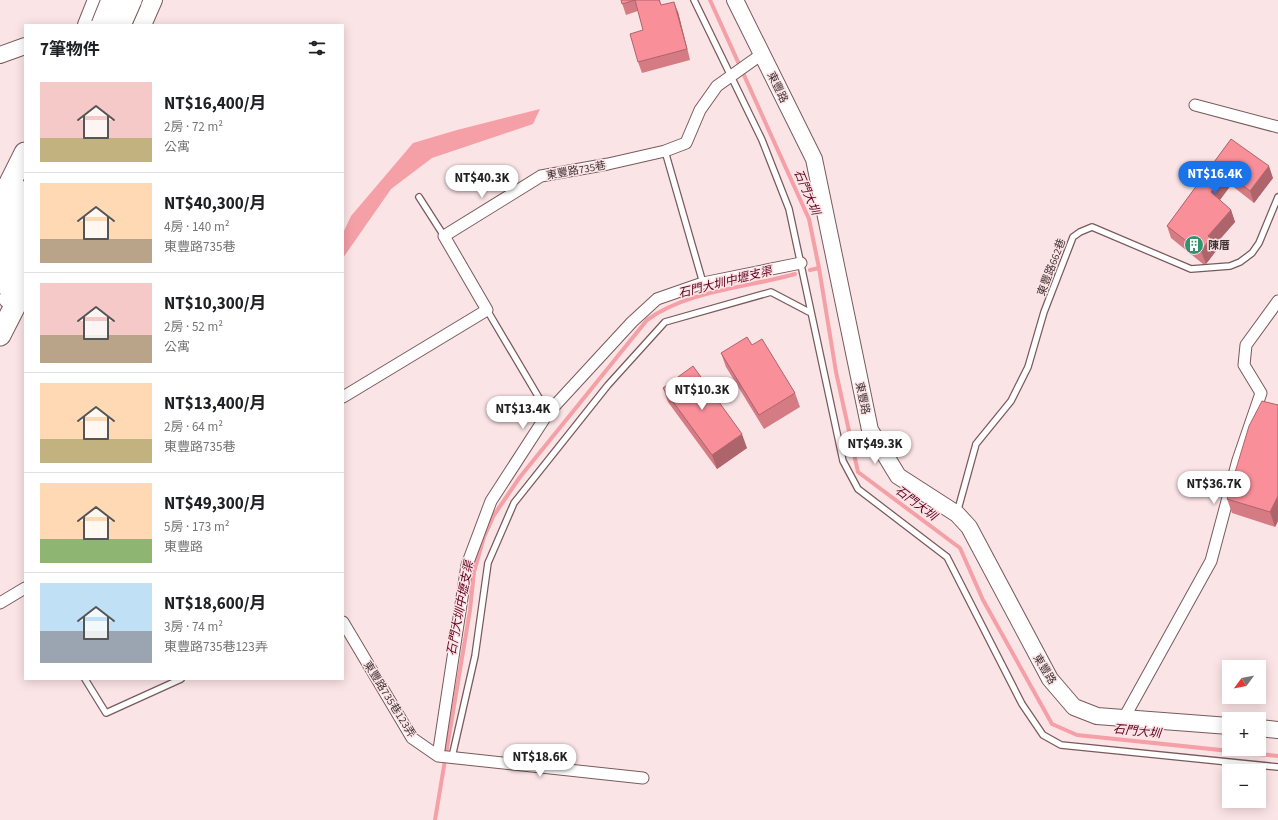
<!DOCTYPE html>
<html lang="zh-TW">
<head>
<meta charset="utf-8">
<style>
  body { margin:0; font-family:"Source Sans 3","Noto Sans TC",sans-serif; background:#f6f6f6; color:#202124; height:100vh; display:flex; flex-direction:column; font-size:15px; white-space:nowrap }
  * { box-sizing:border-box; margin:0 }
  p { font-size:13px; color:#757577 }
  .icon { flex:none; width:22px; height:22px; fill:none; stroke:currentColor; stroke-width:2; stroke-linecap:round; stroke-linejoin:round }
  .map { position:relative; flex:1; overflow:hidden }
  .drawer { position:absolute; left:24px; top:24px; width:320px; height:656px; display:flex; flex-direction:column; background:#fff; border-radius:0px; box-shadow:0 2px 10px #0003 }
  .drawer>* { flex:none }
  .needle { width:26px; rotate:238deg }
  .tools { position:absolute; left:1222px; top:660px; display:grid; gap:8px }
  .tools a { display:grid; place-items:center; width:44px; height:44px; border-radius:0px; background:#fff; box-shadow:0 2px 10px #0003; font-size:20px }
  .price { position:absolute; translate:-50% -34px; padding:0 9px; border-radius:14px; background:#fff; color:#222; font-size:13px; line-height:26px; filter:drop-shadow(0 1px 2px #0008) }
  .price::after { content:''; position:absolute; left:50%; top:24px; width:12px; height:9px; margin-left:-6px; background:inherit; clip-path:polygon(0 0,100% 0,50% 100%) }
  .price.selected { background:#1a73e8; color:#fff }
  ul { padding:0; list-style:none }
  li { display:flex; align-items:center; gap:12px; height:100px; padding:0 16px }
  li+li { border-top:1px solid #e0e0e0 }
  li span { display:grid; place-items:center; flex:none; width:112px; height:80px; border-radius:0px; color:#555 }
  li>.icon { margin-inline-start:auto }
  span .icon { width:48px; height:48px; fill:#fffc; stroke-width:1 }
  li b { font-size:17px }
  h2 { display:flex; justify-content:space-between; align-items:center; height:48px; padding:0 16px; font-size:17px }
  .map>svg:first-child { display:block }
</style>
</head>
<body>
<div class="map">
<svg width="1278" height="820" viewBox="0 0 1278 820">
  <rect width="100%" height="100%" fill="#fbe4e6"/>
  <!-- water -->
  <path fill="#f5a0a7" d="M 540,109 L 533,124 L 432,158 L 391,189 L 343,258 L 343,233 L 351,216 L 413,143 L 457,130 Z"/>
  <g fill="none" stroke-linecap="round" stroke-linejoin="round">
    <!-- stream -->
    <path stroke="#f5a0a7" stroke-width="4" d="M 710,0 L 809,219 L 819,268 L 836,372 L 858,472 L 960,548 L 983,600 L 1052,724 L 1077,735 L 1278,756
      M 810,270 L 819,268
      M 435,820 L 470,610 L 474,572 L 484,537 L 494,515 L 520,477 L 647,320 C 689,290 746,288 795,274"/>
    <defs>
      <path id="lane" d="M 694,0 L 762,140 L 789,209 L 843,461 L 858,489 L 947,557 L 1022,704 L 1043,735 L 1061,745 L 1278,767
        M 665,151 L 703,283
        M 419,197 L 444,236
        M 487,310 L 548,413
        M 957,513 L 976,444 L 1011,401 L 1028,367 L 1044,312 L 1073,237 L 1080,232 L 1092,227 L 1191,269 L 1230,266 L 1240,262 L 1252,253 L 1259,243 L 1278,197
        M 85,679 L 106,713 L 181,679
        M 452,757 L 475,656 L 488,563 L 514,503 L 608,385 L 665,322 L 771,292 L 811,313"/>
      <path id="street" d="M 1195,105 L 1278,127
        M 343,397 L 487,310 L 444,236 L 541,176 L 608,164 L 665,151 L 686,143 L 700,110 L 717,86 L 762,54
        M 0,603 L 25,588
        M 343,622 L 412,738 L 438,756 L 643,778
        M 1124,718 L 1211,561 L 1238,460 L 1261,393 L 1244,365 L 1246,345 L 1278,301
        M 438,756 L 467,565 L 491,501 L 548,413 L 632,322 L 657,299 L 703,283 L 801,263"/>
      <path id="secondary" d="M 735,0 L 814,159 L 870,430 L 898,476 L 957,514 L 969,527 L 1050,679 L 1074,707 L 1097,716 L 1229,726
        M 0,55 L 25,46
        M 1259,728 L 1278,730"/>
      <path id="primary" d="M 87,25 L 97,0
        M 142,25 L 153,0
        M 0,225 L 18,188
        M 8,299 L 25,266"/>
      <path id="highway" d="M 0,203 L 25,153
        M 0,252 L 25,198
        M 0,283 L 25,233
        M 0,335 L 25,286"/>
    </defs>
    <!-- lane casing -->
    <use href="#lane" stroke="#795a5c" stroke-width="8"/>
    <!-- street casing -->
    <use href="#street" stroke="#795a5c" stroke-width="13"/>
    <!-- secondary casing -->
    <use href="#secondary" stroke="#795a5c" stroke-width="18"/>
    <!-- primary casing -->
    <use href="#primary" stroke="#795a5c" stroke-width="20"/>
    <!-- highway casing -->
    <use href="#highway" stroke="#795a5c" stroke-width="23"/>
    <!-- lane -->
    <use href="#lane" stroke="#fff" stroke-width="5.5"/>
    <!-- street -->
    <use href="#street" stroke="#fff" stroke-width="11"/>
    <!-- secondary -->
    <use href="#secondary" stroke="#fff" stroke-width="16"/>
    <!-- primary -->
    <use href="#primary" stroke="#fff" stroke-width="18"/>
    <!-- highway -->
    <use href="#highway" stroke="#fff" stroke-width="21"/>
    <defs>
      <path id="highway-bridge" d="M 102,25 L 112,0
        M 120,25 L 131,0"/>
    </defs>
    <!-- highway-bridge casing -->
    <use href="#highway-bridge" stroke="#795a5c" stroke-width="23" stroke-linecap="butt"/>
    <!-- highway-bridge -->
    <use href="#highway-bridge" stroke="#fff" stroke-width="21"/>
  </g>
  <!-- wall -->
  <path fill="#d57b84" d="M 621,0 L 660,0 L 661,5 L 678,12 L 690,60 L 642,73 L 638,62 L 643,30 L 638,11 L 626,15 Z
    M 1231,139 L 1273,178 L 1254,203 L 1231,185 L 1220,200 L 1231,210 L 1235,222 L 1214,246 L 1216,251 L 1206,264 L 1203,264 L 1171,238 L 1167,226 Z
    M 752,345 L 795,393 L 800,407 L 764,429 L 726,367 L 721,353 Z
    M 663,388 L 747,448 L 717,469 L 668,402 Z
    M 1278,405 L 1278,521 L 1275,527 L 1232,513 L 1227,499 Z"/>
  <!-- shaded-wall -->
  <path fill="#ae646b" d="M 674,2 L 678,12 L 690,60 L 687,49 Z
    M 1269,166 L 1273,178 L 1254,203 L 1250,191 Z
    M 1227,173 L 1231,185 L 1216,205 L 1211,192 Z
    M 1231,210 L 1235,222 L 1214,246 L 1216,251 L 1206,264 L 1201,251 L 1208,236 Z
    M 742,434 L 747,448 L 717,469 L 712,455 Z
    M 1278,496 L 1278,521 L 1275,527 L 1270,512 Z"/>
  <!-- building -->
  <path fill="#f88f99" stroke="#ae646b" d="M 621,0 L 659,0 L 661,5 L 674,2 L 687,49 L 638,62 L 630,34 L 643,30 L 635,0 L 622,4 Z
    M 1231,139 L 1269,166 L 1250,191 L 1227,173 L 1211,192 L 1231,210 L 1208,236 L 1211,238 L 1201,251 L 1199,251 L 1167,226 Z
    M 747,337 L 752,345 L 762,339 L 795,393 L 759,415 L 721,353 Z
    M 693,366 L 742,434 L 712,455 L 663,388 Z
    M 1262,401 L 1278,405 L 1278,496 L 1270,512 L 1227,499 L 1249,426 Z"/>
  <!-- icons -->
  <defs>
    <symbol id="building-disc" viewBox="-11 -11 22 22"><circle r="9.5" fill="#31946e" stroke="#fbe4e6"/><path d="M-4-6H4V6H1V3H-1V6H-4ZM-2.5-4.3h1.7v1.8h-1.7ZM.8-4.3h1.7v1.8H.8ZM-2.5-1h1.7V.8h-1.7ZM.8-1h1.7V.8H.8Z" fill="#fff"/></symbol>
  </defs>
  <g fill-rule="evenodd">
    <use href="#building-disc" x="1183" y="234" width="22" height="22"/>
  </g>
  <g text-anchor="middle" stroke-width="3" stroke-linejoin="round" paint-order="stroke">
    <!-- street labels -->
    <g font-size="11" fill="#423435" stroke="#fbe4e6">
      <text transform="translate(778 87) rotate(64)" y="4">東豐路</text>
      <text transform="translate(576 170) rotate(-10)" y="4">東豐路735巷</text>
      <text transform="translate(1051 267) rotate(-69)" y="4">東豐路662巷</text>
      <text transform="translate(863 398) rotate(78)" y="4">東豐路</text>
      <text transform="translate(1045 669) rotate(59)" y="4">東豐路</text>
      <text transform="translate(390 699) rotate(58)" y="4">東豐路735巷123弄</text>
    </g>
    <!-- poi labels -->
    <g font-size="11" font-weight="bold" fill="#423435" stroke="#fbe4e6" text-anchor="start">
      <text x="1208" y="249">陳厝</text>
    </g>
    <!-- water labels -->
    <g font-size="12" font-style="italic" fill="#62001d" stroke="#fbe4e6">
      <text transform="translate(807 192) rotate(67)" y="4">石門大圳</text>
      <text transform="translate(725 282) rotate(-14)" y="4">石門大圳中壢支渠</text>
      <text transform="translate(916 503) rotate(37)" y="4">石門大圳</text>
      <text transform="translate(460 608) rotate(-79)" y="4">石門大圳中壢支渠</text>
      <text transform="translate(1137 731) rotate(6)" y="4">石門大圳</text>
    </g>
  </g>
</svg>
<div class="tools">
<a><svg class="needle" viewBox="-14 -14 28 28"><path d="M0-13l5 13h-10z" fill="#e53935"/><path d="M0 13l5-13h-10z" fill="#757577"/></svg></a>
<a>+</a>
<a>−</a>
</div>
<b class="price selected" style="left:1215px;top:195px">NT$16.4K</b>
<b class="price" style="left:482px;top:199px">NT$40.3K</b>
<b class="price" style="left:702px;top:411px">NT$10.3K</b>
<b class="price" style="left:523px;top:430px">NT$13.4K</b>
<b class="price" style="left:875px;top:465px">NT$49.3K</b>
<b class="price" style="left:1214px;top:505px">NT$36.7K</b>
<b class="price" style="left:540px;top:778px">NT$18.6K</b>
<section class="drawer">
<h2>7筆物件<svg class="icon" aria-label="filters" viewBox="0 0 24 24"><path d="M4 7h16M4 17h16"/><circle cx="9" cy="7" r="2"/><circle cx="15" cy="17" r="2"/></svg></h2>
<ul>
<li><span style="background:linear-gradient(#f6c9c9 70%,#c2b280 0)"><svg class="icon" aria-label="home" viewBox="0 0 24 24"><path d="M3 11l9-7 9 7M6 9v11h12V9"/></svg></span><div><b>NT$16,400/月</b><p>2房 · 72 m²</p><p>公寓</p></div></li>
<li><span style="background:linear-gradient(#ffd9b3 70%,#b9a48a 0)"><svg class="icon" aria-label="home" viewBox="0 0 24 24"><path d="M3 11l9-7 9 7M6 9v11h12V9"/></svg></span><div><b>NT$40,300/月</b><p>4房 · 140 m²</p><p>東豐路735巷</p></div></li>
<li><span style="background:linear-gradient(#f6c9c9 65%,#b9a48a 0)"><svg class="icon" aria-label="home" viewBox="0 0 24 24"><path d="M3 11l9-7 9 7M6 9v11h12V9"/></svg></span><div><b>NT$10,300/月</b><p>2房 · 52 m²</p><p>公寓</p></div></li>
<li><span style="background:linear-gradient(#ffd9b3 70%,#c2b280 0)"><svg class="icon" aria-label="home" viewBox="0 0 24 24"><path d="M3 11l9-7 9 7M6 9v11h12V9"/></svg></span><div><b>NT$13,400/月</b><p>2房 · 64 m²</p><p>東豐路735巷</p></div></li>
<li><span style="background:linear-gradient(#ffd9b3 70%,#8fb573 0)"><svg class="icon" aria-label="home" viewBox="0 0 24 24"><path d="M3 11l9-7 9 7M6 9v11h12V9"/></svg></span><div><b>NT$49,300/月</b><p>5房 · 173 m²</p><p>東豐路</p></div></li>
<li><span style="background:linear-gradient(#bfe0f5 60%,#9aa5b1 0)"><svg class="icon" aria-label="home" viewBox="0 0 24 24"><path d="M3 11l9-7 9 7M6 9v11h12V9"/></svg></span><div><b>NT$18,600/月</b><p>3房 · 74 m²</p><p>東豐路735巷123弄</p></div></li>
</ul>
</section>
</div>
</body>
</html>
